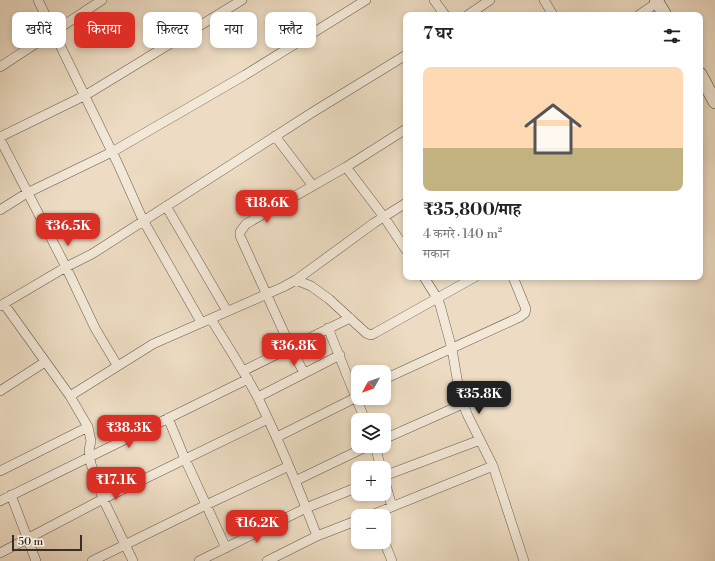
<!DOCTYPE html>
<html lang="hi">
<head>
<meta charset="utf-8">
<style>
  body { margin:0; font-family:"Libre Bodoni","Noto Serif Devanagari",serif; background:#f6f6f6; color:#222; height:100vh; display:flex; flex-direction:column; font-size:15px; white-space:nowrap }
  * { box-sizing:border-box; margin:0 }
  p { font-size:13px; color:#767676 }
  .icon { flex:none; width:22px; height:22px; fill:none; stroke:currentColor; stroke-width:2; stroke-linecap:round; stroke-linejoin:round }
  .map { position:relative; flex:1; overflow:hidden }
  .side { position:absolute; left:403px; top:12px; width:300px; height:268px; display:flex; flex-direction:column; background:#fff; border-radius:8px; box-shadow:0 2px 6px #0003 }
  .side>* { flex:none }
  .banner { position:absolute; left:12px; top:12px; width:331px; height:36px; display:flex; gap:8px }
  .needle { width:26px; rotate:230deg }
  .buttons { position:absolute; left:351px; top:365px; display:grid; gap:8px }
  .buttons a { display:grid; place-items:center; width:40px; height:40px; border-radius:8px; background:#fff; box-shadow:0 2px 6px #0003; font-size:20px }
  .scale { position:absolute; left:12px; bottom:10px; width:70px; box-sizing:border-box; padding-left:4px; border:2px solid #392e21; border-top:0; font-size:11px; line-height:14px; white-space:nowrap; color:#392e21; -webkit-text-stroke:3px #f3e8d8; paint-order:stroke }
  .price { position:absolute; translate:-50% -34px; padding:0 9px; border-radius:8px; background:#d93025; color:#fff; font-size:13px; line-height:26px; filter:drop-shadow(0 1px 2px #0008) }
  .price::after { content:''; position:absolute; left:50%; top:24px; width:12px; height:9px; margin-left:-6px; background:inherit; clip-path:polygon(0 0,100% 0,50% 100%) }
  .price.current { background:#222; color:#fff }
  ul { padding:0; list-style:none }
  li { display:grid; align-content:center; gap:8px; height:212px; padding:0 20px }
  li+li { border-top:1px solid #e0e0e0 }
  li span { display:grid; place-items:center; height:124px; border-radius:8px; color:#555 }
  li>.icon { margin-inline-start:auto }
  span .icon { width:72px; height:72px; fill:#fffc; stroke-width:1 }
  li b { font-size:17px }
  h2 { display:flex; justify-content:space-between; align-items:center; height:48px; padding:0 20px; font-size:17px }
  .pill { padding:0 14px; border-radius:8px; background:#fff; box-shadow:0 2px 6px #0003; font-size:14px; line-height:36px }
  .pill.current { background:#d93025; color:#fff }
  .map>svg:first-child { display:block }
</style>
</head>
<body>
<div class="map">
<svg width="715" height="561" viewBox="0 0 715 561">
  <rect width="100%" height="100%" fill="#eddcc3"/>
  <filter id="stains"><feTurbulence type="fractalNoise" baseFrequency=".005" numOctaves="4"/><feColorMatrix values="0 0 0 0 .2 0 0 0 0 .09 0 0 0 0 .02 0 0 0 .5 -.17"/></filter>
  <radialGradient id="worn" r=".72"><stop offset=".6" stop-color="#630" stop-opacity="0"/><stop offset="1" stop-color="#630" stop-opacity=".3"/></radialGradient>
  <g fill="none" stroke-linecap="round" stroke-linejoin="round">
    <defs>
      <path id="street" d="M 38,0 L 118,164 L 143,220 L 201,322
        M 434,0 L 445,15
        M 544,0 L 553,15
        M 468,15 L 490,0
        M 639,15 L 658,2
        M 0,67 L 102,0
        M 275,136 L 313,186
        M 0,137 L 86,95 L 242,0
        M 0,139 L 66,267 L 95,328 L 117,365
        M 346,167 L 384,217 L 406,250
        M 166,206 L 227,311
        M 0,210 L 27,193 L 112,152 L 245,75 L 366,0
        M 424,277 L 437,298 L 440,305 L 452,349 L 460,396 L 467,414 L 493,466 L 524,561
        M 296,280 L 311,286 L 329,299 L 366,333 L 371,335 L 375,333 L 475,277
        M 4,304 L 70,396 L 88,427 L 91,441 L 89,450 L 91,464 L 103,499 L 133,561
        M 0,306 L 66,267 L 92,254 L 313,112 L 406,55
        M 211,319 C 227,345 244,371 258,398 C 280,443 299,489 317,536
        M 328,328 L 365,420
        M 243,371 L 350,318
        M 304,373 L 291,348 L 240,236 L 240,232 L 246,224 L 346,167 L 406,129
        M 389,377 L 520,317 L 525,313 L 526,309 L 513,277
        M 0,391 L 45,362
        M 70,396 L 153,344 L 283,287 L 296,280 L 374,223 L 406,203
        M 258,397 L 340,355
        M 168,418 L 185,459 L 226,548
        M 277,437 L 357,397
        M 384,439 L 463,404
        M 375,446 L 381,468
        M 0,471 L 88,427
        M 384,476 L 480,440
        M 384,478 L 392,507
        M 295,481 L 368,446
        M 11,495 L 36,561
        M 0,501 L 248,379
        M 369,516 L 493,466
        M 384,541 L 392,561
        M 0,553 L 103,499 L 268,419
        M 92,561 L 206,505 L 289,466
        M 199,561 L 306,508 L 358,487
        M 267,561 L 317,536 L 358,520"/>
      <path id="secondary" d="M 656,0 L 665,15
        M 700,74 L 715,102"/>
    </defs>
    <!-- street casing -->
    <use href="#street" stroke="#665a4a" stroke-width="10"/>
    <!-- secondary casing -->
    <use href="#secondary" stroke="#392e21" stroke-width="14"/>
    <!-- street -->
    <use href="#street" stroke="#f3e8d8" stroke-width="9"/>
    <!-- secondary -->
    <use href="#secondary" stroke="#f3e8d8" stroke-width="13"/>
  </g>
  <rect width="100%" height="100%" filter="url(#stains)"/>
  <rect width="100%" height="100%" fill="url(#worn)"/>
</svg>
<div class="buttons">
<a><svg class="needle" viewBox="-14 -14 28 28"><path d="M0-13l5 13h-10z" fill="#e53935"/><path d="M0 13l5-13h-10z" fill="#767676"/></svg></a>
<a><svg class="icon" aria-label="layers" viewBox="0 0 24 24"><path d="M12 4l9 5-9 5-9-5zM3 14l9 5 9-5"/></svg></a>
<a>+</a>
<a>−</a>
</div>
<div class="scale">50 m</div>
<b class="price" style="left:267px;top:224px">₹18.6K</b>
<b class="price" style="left:68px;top:247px">₹36.5K</b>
<b class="price" style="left:294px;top:367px">₹36.8K</b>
<b class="price current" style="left:479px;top:415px">₹35.8K</b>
<b class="price" style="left:129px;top:449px">₹38.3K</b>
<b class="price" style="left:116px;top:501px">₹17.1K</b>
<b class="price" style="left:257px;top:544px">₹16.2K</b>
<div class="banner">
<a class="pill">खरीदें</a>
<a class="pill current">किराया</a>
<a class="pill">फ़िल्टर</a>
<a class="pill">नया</a>
<a class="pill">फ़्लैट</a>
</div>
<section class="side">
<h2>7 घर<svg class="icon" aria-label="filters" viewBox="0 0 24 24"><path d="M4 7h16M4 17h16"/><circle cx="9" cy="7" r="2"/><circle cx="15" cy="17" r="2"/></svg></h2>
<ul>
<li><span style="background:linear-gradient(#ffd9b3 65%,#c2b280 0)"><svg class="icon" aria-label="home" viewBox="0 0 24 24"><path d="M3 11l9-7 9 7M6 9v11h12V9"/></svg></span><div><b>₹35,800/माह</b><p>4 कमरे · 140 m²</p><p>मकान</p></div></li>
</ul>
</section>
</div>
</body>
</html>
